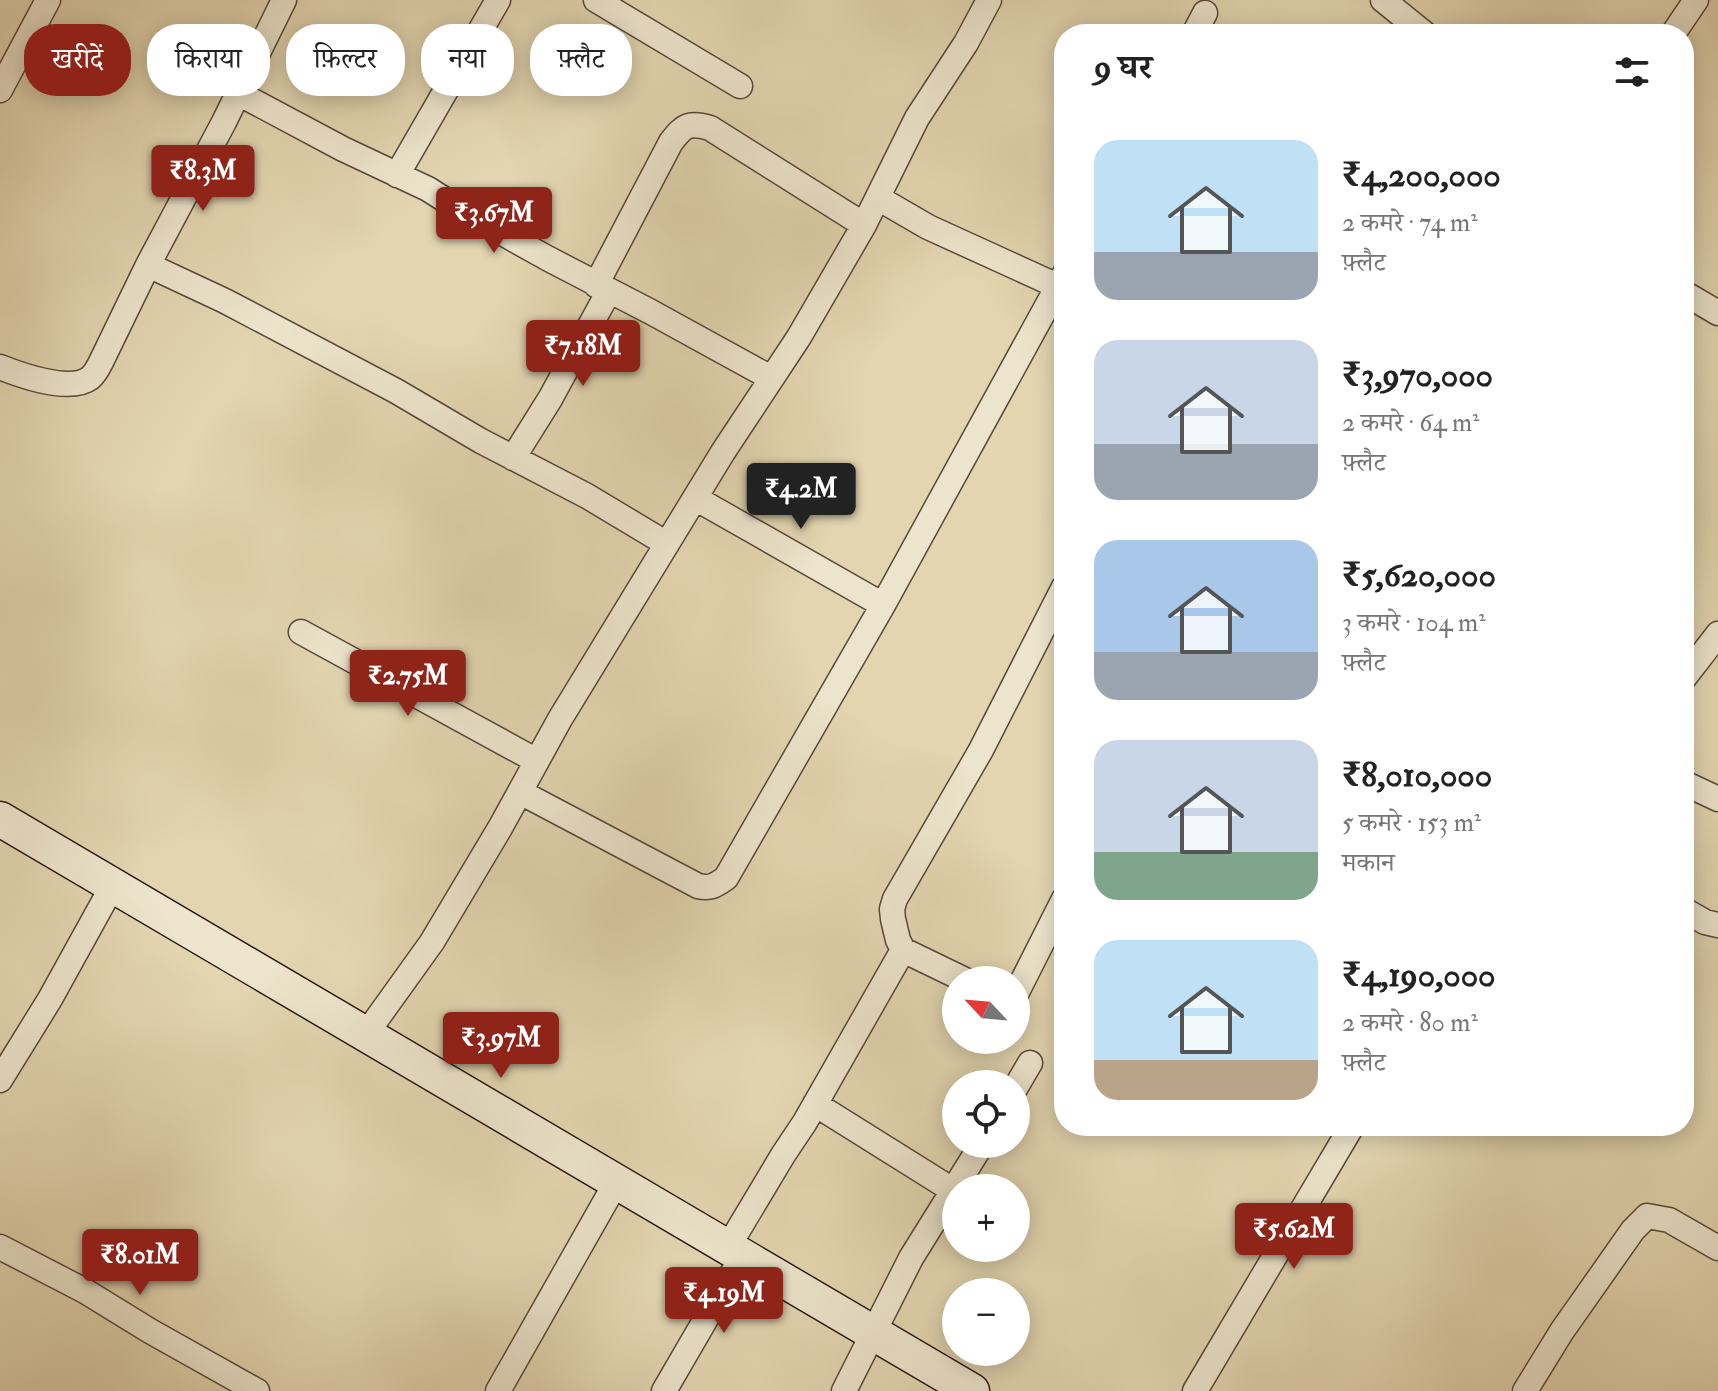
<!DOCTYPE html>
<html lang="hi">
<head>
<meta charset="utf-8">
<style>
  body { margin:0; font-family:"IM FELL Double Pica","Noto Serif Devanagari",serif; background:#f2f2f2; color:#222; height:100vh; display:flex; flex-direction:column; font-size:30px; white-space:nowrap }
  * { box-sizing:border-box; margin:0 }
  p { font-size:26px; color:#767676 }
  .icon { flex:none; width:44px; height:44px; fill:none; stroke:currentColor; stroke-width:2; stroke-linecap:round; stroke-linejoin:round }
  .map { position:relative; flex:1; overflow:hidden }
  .side { position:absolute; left:1054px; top:24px; width:640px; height:1112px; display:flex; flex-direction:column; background:#fff; border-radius:32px; box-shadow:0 4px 20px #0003 }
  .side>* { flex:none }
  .guide { position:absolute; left:24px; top:24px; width:760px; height:72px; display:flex; gap:16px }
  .needle { width:52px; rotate:296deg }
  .controls { position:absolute; left:942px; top:966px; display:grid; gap:16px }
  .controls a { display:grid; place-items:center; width:88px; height:88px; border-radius:50%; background:#fff; box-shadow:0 4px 20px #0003; font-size:40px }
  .price { position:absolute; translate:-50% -68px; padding:0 18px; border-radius:8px; background:#8f2418; color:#fff; font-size:26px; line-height:52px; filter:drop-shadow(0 2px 4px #0008) }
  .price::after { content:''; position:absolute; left:50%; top:48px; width:24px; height:18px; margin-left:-12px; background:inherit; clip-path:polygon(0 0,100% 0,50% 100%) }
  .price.active { background:#222; color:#fff }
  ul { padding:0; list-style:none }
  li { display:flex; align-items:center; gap:24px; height:200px; padding:0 40px }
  li span { display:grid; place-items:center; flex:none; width:224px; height:160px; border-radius:24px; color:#555 }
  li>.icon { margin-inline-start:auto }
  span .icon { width:96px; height:96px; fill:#fffc; stroke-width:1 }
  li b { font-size:34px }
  h2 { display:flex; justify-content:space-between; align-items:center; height:96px; padding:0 40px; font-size:34px }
  .chip { padding:0 28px; border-radius:32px; background:#fff; box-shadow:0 4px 20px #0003; font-size:28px; line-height:72px }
  .chip.active { background:#8f2418; color:#fff }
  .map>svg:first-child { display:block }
</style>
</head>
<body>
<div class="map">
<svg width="1718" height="1391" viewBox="0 0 1718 1391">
  <rect width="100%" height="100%" fill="#e2d5b0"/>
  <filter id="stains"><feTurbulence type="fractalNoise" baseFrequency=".0025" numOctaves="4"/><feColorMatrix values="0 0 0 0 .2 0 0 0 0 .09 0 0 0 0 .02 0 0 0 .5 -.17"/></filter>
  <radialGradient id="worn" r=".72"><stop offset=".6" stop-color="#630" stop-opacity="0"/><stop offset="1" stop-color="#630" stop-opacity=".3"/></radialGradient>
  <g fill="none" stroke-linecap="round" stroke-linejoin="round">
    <defs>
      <path id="street" d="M 596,0 L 740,86
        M 1383,0 L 1425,34
        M 1194,34 L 1205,13
        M 1673,34 L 1696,0
        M 0,90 L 48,0
        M 238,93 L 343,149 L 428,189 L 461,210 L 547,258 L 651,312 L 771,378
        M 397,175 L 498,0
        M 878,198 L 928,227 L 1064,289
        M 148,265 L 225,301 L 396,391 L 481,441 L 587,496 L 667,544
        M 596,285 L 671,142 C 684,125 689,122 710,128 L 864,225
        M 1684,293 L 1718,313
        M 0,367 C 20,375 70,393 90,378 C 95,374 98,368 101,362 L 148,265 L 224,122 L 284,0
        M 513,458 L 550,399 L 609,291
        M 695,498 L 883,605
        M 301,632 L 537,761
        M 1684,678 L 1718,634
        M 1684,783 L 1718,799
        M 520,792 L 698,886 C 711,889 716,885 726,878 L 883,605 L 1064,275
        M 1684,910 L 1705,922 L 1718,925
        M 965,980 L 903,950 L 898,940 L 893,919 L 892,909 L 895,899 L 981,750 L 1064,587
        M 1016,994 L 1064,899
        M 366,1034 L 432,942 L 500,828 L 560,719 L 723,452 L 799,337 L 864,225 L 917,118 L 966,43 L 989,0
        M 0,1080 L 50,999 L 113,885
        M 1016,1087 L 1030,1063
        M 815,1104 L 954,1191
        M 0,1247 L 85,1291 L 150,1331 L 257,1391
        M 728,1247 L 783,1155 L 805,1122 L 903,950
        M 498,1391 L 617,1181
        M 664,1391 L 743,1255
        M 844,1391 L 911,1258 L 982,1144
        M 1195,1391 L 1352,1126
        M 1525,1391 L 1562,1331 L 1633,1230 L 1647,1216 L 1669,1220 L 1718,1248"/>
      <path id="secondary" d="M 0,819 L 972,1391"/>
    </defs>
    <!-- street casing -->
    <use href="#street" stroke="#58493a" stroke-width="27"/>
    <!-- secondary casing -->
    <use href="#secondary" stroke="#2a1a13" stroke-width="37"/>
    <!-- street -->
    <use href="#street" stroke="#ece4cc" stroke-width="24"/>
    <!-- secondary -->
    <use href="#secondary" stroke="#ece4cc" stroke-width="34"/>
  </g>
  <rect width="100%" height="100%" filter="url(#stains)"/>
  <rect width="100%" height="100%" fill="url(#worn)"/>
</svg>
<div class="controls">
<a><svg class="needle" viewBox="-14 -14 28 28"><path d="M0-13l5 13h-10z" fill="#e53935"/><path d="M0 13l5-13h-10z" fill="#767676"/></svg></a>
<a><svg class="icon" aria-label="locate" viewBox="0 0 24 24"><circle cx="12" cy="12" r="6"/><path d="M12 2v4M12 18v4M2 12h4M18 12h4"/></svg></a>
<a>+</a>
<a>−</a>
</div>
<b class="price" style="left:203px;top:213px">₹8.3M</b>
<b class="price" style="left:494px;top:255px">₹3.67M</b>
<b class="price" style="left:583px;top:388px">₹7.18M</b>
<b class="price active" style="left:801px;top:531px">₹4.2M</b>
<b class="price" style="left:408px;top:718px">₹2.75M</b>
<b class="price" style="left:501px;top:1080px">₹3.97M</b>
<b class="price" style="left:1294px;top:1271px">₹5.62M</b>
<b class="price" style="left:140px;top:1297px">₹8.01M</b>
<b class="price" style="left:724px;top:1335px">₹4.19M</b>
<div class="guide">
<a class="chip active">खरीदें</a>
<a class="chip">किराया</a>
<a class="chip">फ़िल्टर</a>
<a class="chip">नया</a>
<a class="chip">फ़्लैट</a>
</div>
<section class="side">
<h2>9 घर<svg class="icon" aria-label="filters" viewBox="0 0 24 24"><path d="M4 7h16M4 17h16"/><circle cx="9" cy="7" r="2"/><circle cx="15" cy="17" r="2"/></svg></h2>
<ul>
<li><span style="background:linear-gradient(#bfe0f5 70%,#9aa5b1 0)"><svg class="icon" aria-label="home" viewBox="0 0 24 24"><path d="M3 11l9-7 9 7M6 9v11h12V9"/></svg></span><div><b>₹4,200,000</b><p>2 कमरे · 74 m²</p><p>फ़्लैट</p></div></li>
<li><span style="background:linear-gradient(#c9d6e8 65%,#9aa5b1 0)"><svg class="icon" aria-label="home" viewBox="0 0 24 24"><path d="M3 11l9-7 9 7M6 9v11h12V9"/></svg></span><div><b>₹3,970,000</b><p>2 कमरे · 64 m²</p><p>फ़्लैट</p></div></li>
<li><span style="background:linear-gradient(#a9c7e8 70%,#9aa5b1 0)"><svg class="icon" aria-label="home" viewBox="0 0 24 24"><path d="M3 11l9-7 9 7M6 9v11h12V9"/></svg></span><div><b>₹5,620,000</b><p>3 कमरे · 104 m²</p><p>फ़्लैट</p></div></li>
<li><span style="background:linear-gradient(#c9d6e8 70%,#7fa58c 0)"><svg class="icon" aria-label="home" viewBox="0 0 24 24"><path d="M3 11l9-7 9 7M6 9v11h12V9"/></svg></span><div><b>₹8,010,000</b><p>5 कमरे · 153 m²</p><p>मकान</p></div></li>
<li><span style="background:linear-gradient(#bfe0f5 75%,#b9a48a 0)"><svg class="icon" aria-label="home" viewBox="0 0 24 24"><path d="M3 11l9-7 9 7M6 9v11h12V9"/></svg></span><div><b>₹4,190,000</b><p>2 कमरे · 80 m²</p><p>फ़्लैट</p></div></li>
</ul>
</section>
</div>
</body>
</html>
